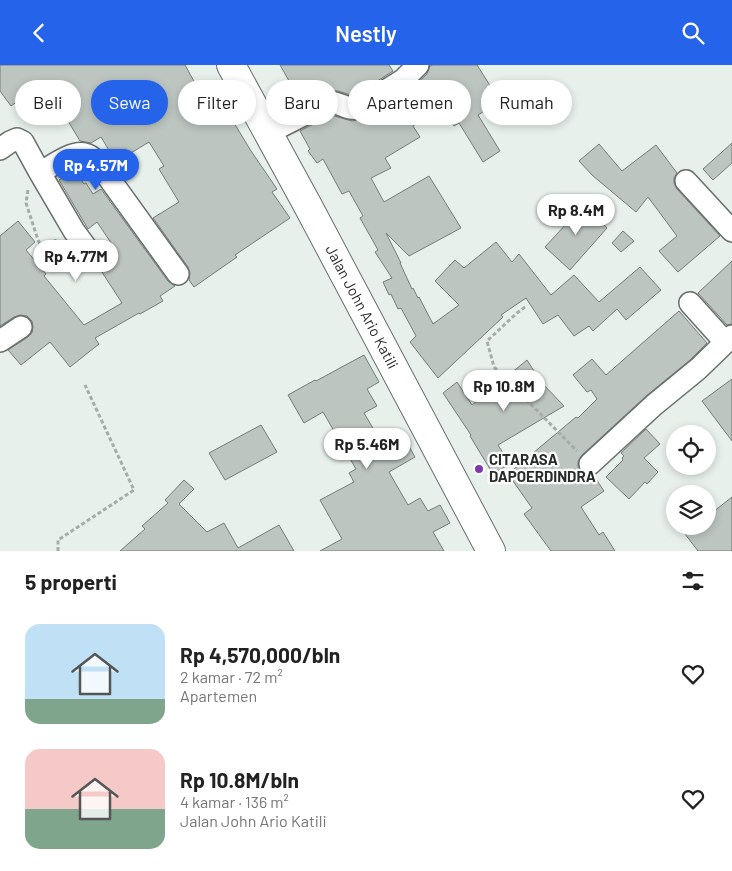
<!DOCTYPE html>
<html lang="id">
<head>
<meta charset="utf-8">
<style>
  body { margin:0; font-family:Barlow,sans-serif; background:#f2f2f2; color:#222; height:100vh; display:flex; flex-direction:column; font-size:19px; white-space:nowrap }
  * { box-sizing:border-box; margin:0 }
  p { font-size:16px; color:#767676 }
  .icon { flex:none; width:28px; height:28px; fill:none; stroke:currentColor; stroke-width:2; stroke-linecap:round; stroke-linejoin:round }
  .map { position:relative; height:486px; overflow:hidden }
  .drawer { display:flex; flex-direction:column; background:#fff; flex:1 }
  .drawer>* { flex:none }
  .hud { position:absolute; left:15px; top:15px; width:702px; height:45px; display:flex; gap:10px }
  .tools { position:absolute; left:666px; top:360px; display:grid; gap:10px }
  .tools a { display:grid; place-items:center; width:50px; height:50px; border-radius:50%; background:#fff; box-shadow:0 2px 8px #0003; font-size:25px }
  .price { position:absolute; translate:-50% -42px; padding:0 11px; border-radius:18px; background:#fff; color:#222; font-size:16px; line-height:32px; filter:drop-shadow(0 1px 2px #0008) }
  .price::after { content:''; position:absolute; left:50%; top:30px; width:15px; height:11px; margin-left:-8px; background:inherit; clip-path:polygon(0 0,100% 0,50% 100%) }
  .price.on { background:#2563eb; color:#fff }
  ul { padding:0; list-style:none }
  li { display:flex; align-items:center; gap:15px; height:125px; padding:0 25px }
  li span { display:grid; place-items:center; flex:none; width:140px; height:100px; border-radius:15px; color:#555 }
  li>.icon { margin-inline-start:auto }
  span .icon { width:60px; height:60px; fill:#fffc; stroke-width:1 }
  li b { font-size:21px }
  h2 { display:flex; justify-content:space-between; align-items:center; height:60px; padding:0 25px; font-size:21px }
  .pill { padding:0 18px; border-radius:22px; background:#fff; box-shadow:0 2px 8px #0003; font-size:18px; line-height:45px }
  .pill.on { background:#2563eb; color:#fff }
  header { display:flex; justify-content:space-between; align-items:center; height:65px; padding:0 25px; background:#2563eb; color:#fff; font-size:22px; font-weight:600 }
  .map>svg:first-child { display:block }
</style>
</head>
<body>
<header><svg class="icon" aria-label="back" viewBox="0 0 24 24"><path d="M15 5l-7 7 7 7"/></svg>Nestly<svg class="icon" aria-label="search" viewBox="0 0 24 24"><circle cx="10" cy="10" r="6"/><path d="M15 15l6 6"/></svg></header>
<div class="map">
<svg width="732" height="486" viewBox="0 0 732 486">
  <rect width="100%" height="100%" fill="#e7f0eb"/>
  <!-- building -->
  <path fill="#bcc5c0" stroke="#757d79" d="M 0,0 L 185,0 L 201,29 L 215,21 L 223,34 L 221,35 L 232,52 L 231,53 L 251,86 L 277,124 L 272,127 L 290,153 L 235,190 L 237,192 L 194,222 L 189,215 L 190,208 L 188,202 L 153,153 L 179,137 L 159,104 L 164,101 L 149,77 L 116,97 L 101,72 L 91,78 L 80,76 L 68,56 L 69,55 L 55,30 L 54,30 L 46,16 L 11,41 L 0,26 Z
    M 280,0 L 389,0 L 393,6 L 354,31 L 338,26 L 329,25 L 322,27 L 301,37 Z
    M 433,0 L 477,0 L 500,36 L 478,50 L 500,86 L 483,97 L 459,58 L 454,61 L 442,41 L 413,61 L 420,72 L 385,93 L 391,103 L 371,113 L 384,137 L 429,111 L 461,163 L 409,191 L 386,168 L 401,198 L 400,198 L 412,224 L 413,223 L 418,233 L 419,232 L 433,259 L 459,240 L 435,216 L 455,195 L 464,203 L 496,177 L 512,197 L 519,189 L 551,230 L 574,210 L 599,237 L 640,202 L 661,225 L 626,255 L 617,244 L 593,266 L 589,261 L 574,271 L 558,250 L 543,259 L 526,233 L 501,250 L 503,252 L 438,313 L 410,277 L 416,271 L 401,243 L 398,244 L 391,229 L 389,230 L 383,217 L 392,213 L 375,187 L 378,185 L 360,153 L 363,151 L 349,126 L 342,129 L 323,94 L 317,98 L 308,86 L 310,84 L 300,66 L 331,50 L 352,56 L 365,54 L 410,25 L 427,9 L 430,1 Z
    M 732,78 L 732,98 L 713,115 L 703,104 Z
    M 599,79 L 622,106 L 656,80 L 677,108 L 674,113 L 674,118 L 677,124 L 720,171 L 678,207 L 659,186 L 677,171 L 648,132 L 636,147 L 592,110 L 579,96 Z
    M 74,105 L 84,119 L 86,118 L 93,129 L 101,124 L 168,216 L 175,221 L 160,231 L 163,236 L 140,249 L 139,248 L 95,273 L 99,279 L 70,302 L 50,277 L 21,300 L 8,285 L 28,272 L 32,268 L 33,262 L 32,256 L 27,251 L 20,250 L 14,252 L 0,261 L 0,171 L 18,156 L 35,177 L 26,185 L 46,209 L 44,211 L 84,260 L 122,238 L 98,201 L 118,188 L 97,157 L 88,164 L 59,115 Z
    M 582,137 L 607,163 L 570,205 L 545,182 L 568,157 L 564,153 Z
    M 623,166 L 634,176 L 621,187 L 612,178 Z
    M 732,196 L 732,259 L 727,260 L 698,228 Z
    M 679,246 L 707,278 L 690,295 L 646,331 L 582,390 L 578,396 L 578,402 L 581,407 L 587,411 L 594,411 L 604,426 L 581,442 L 599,470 L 603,467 L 615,486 L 551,486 L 524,449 L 532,443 L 508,409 L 576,352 L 578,353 L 597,334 L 591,325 L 587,327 L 573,310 L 592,294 L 606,310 Z
    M 364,290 L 379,317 L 367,324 L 377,341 L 364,348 L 387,387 L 406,376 L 415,392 L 389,407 L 408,440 L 420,433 L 428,446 L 440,440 L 450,458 L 433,467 L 444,486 L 320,486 L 342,474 L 320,435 L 354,417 L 349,408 L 356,404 L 323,347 L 304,358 L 288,330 L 315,315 L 316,316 Z
    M 527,295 L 541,317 L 564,341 L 498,380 L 510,399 L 493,409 L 470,371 L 471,370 L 443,328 L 457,317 L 472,340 Z
    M 732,314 L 732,376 L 702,336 Z
    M 261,360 L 277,387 L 225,415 L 209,388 Z
    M 646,364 L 660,379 L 644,393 L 658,407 L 647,419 L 645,417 L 629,434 L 606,412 L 623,395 L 622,393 L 624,391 L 621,388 Z
    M 184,415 L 194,424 L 179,439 L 207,467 L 224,458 L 238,483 L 279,460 L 294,486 L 120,486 L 145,464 L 142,461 L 168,438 L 165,435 Z
    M 732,432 L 732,486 L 698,486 L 685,469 L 695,461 L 708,461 L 708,451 Z"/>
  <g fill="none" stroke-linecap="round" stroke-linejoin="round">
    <defs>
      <path id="minor" d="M 268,68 L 327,38 C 338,35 347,46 358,43 L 403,15 L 418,0
        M 0,84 L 10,77 L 17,74 L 23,77 L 40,108 C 52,101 71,86 85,89 C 91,90 94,94 98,98 L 178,209
        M 40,108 L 74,166 L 88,185
        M 686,116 L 732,166
        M 690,238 L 725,277
        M 0,276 L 21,262
        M 590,399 L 654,340 L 698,304 L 732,271"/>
      <g id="primary">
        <path id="s1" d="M 231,0 L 308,141 L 491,486"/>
      </g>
    </defs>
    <!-- minor casing -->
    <use href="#minor" stroke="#686f6b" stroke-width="24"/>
    <!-- primary casing -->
    <use href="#primary" stroke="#686f6b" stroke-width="30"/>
    <!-- path -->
    <path stroke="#a5ada9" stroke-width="3" stroke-dasharray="4 2.5" stroke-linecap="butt" d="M 28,125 L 26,138 L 38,175 L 41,181 L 57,175
      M 525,242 L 517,248 L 487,276 L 494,302 L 577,386
      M 58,486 L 58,475 L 134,425 L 85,320"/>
    <!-- minor -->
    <use href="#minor" stroke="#fff" stroke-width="21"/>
    <!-- primary -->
    <use href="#primary" stroke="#fff" stroke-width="28"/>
  </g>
  <!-- markers -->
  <circle fill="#8137a9" stroke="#fff" stroke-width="2" cx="479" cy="404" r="5"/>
  <g text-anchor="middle" stroke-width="4.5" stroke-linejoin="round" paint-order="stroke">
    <!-- street labels -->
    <g font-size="15" fill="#272b29" stroke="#fff">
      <text dy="5" stroke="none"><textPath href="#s1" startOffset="275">Jalan John Ario Katili</textPath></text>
    </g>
    <!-- poi labels -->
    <g font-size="15" font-weight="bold" fill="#272b29" stroke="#fff" text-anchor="start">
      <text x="489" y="400">CITARASA<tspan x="489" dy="17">DAPOERDINDRA</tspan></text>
    </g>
  </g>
</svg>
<div class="tools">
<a><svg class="icon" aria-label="locate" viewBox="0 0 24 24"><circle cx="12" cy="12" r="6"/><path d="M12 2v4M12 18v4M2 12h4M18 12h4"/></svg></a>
<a><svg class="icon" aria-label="layers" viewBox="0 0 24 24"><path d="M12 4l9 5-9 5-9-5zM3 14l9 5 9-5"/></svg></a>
</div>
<b class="price on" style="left:96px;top:126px">Rp 4.57M</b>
<b class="price" style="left:576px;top:171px">Rp 8.4M</b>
<b class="price" style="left:76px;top:217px">Rp 4.77M</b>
<b class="price" style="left:504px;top:347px">Rp 10.8M</b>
<b class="price" style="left:367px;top:405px">Rp 5.46M</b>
<div class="hud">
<a class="pill">Beli</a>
<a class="pill on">Sewa</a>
<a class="pill">Filter</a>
<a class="pill">Baru</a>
<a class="pill">Apartemen</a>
<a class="pill">Rumah</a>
</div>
</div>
<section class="drawer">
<h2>5 properti<svg class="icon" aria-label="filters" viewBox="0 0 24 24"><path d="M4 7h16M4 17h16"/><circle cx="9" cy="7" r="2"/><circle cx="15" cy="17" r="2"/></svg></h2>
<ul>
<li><span style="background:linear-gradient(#bfe0f5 75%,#7fa58c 0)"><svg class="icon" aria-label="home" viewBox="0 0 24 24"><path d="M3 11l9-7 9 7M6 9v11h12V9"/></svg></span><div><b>Rp 4,570,000/bln</b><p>2 kamar · 72 m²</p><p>Apartemen</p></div><svg class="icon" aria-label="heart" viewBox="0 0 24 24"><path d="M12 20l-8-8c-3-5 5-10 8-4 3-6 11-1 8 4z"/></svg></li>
<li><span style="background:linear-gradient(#f6c9c9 60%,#7fa58c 0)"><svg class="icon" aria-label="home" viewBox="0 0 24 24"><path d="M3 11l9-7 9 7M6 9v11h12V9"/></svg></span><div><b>Rp 10.8M/bln</b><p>4 kamar · 136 m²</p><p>Jalan John Ario Katili</p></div><svg class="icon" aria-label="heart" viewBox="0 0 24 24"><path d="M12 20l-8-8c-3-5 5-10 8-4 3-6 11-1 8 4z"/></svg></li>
</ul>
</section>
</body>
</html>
